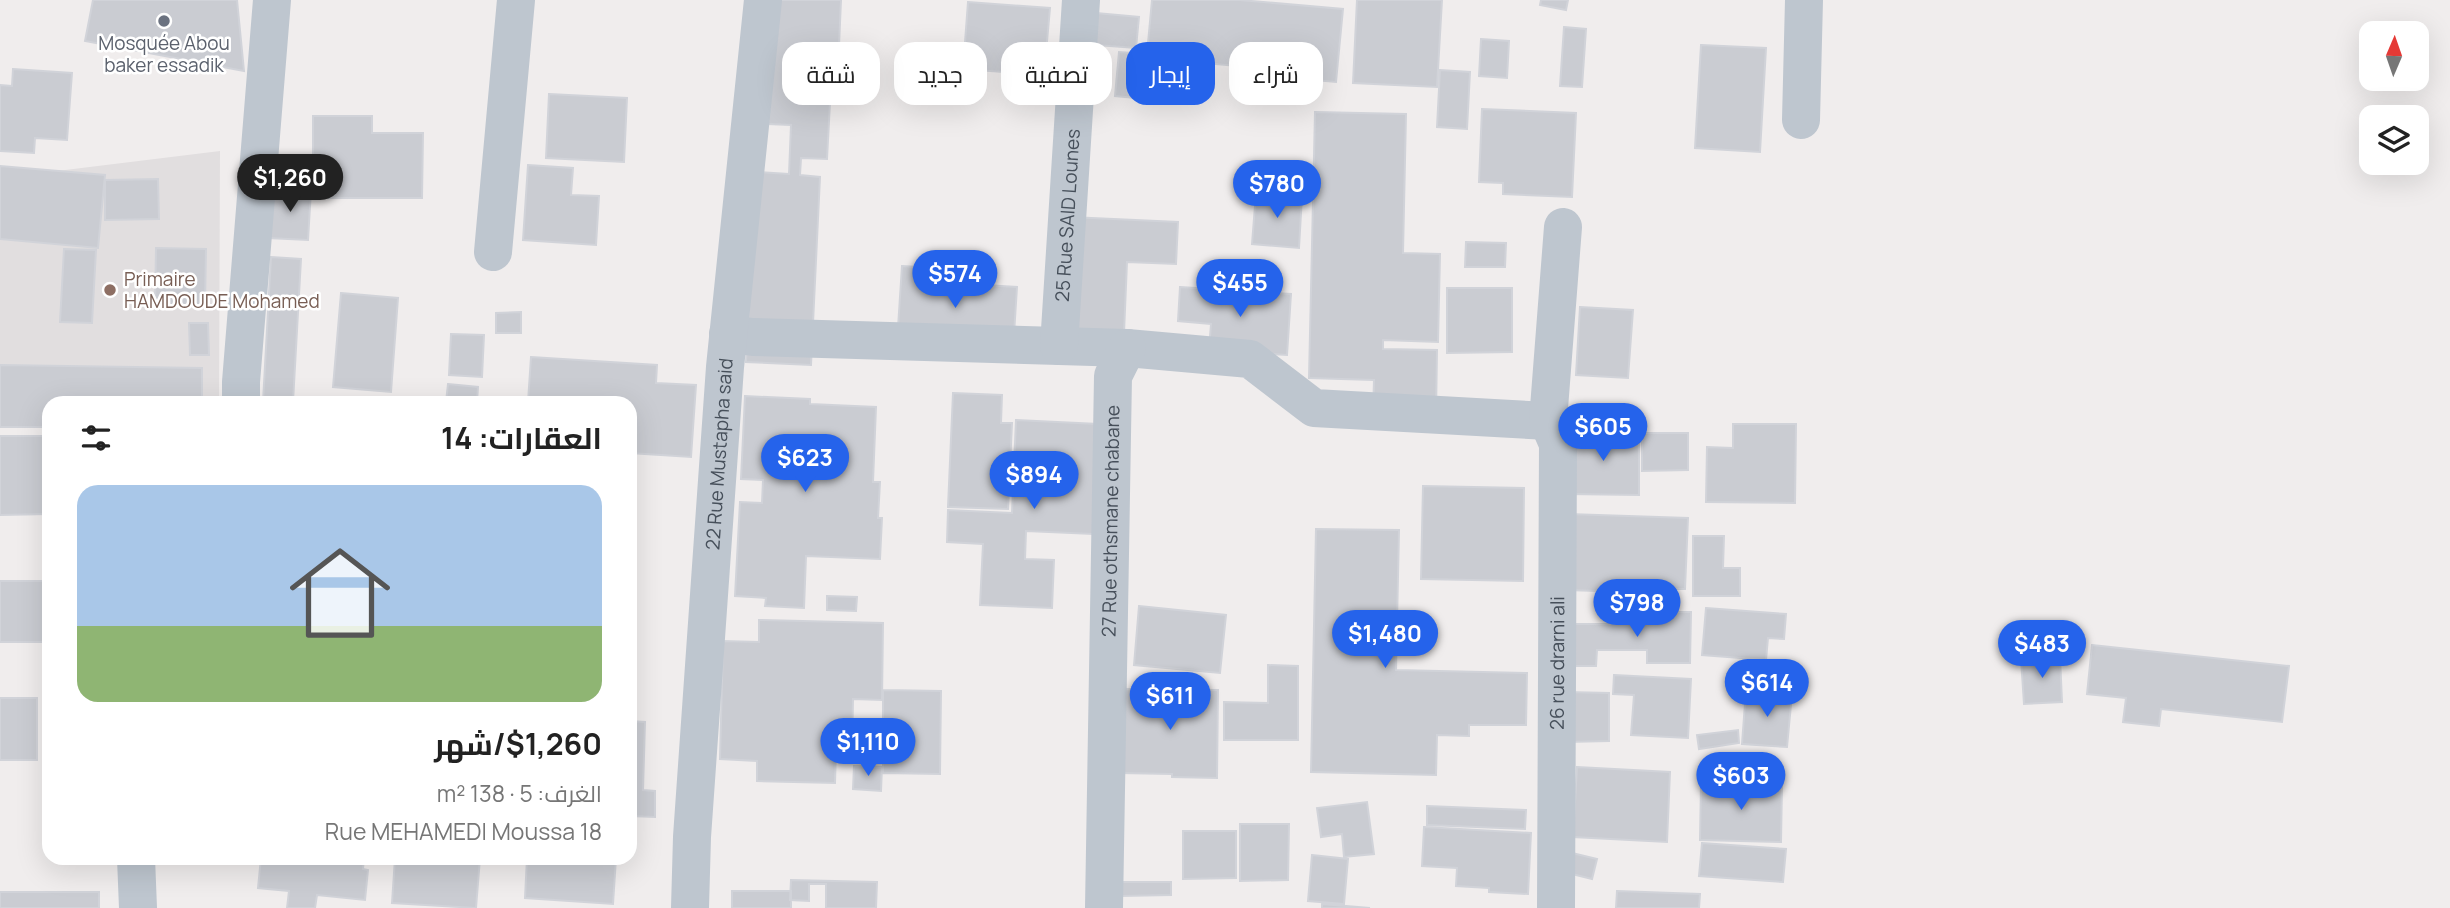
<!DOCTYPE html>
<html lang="ar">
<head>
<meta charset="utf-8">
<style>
  body { margin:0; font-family:Manrope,Cairo,sans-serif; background:#f6f6f6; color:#222; direction:rtl; height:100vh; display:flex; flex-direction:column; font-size:26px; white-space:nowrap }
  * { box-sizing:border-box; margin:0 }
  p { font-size:23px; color:#767676 }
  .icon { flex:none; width:38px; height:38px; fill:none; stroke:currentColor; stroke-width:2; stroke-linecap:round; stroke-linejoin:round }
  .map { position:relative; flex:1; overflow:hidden; direction:ltr }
  .panel { position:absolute; left:42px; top:396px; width:595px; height:469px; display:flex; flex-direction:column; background:#fff; border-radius:21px; box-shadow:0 7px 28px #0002; direction:rtl }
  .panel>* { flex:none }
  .top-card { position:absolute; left:658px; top:42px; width:665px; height:63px; direction:rtl; display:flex; gap:14px }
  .needle { width:46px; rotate:2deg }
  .tools { position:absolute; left:2359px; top:21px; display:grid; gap:14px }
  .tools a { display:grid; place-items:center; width:70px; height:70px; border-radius:14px; background:#fff; box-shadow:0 7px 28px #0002; font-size:35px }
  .price { position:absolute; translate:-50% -60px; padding:0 16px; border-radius:24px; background:#2563eb; color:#fff; font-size:23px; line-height:46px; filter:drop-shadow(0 2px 4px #0008) }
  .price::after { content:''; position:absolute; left:50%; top:42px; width:21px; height:16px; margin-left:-10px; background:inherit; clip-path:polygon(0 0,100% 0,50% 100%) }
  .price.current { background:#222; color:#fff }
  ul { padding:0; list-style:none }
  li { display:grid; align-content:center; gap:14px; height:371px; padding:0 35px }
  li+li { border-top:2px solid #e0e0e0 }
  li span { display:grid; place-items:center; height:217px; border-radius:21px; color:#555 }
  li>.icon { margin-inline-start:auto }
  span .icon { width:126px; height:126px; fill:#fffc; stroke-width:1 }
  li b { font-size:30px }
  h2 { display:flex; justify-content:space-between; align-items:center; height:84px; padding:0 35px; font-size:30px }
  .tag { padding:0 24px; border-radius:21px; background:#fff; box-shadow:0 7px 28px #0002; font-size:24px; line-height:63px }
  .tag.current { background:#2563eb; color:#fff }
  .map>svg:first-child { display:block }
</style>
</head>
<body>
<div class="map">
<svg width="2450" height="908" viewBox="0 0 2450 908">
  <rect width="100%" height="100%" fill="#f0eded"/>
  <!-- education -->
  <path fill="#e1dedf" d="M 220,151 L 219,402 L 49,402 L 0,406 L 0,178 Z"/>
  <!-- building -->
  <path fill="#caccd2" stroke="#d1d3d9" stroke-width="2" d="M 93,0 L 237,0 L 244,71 L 85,41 Z
    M 773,0 L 841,0 L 839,46 L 833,46 L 827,159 L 801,158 L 800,175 L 820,177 L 811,365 L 746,362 L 756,172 L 789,174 L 791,125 L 768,124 Z
    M 1152,0 L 1240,0 L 1343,9 L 1336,82 L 1280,77 L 1283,46 L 1249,43 L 1248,67 L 1193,62 L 1190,103 L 1115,96 L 1119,52 L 1147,54 Z
    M 1357,0 L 1442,0 L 1437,87 L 1353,83 Z
    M 1541,0 L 1568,0 L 1566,10 L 1540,5 Z
    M 968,2 L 1050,8 L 1044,75 L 963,69 Z
    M 1085,12 L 1139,17 L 1136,48 L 1083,44 Z
    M 1564,27 L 1586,29 L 1582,87 L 1560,86 Z
    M 1481,39 L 1509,41 L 1507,78 L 1479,76 Z
    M 1701,45 L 1766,48 L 1760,152 L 1695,148 Z
    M 13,69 L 72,73 L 67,140 L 35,138 L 34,153 L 0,151 L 0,85 L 12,86 Z
    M 1440,70 L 1470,72 L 1467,129 L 1437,127 Z
    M 549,94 L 627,98 L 624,162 L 546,158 Z
    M 1482,109 L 1576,113 L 1572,197 L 1503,194 L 1503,183 L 1479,182 Z
    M 1315,112 L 1406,114 L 1403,253 L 1440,254 L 1438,342 L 1383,340 L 1383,349 L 1437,350 L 1436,414 L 1373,413 L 1374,380 L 1309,378 Z
    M 313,116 L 372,116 L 372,133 L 423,133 L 422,198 L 313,198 Z
    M 528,165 L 573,168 L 571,195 L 599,196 L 596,245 L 523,240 Z
    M 0,166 L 105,175 L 98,248 L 0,239 Z
    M 158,179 L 159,219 L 105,220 L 105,180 Z
    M 272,187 L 311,190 L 308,240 L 268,238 Z
    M 1256,193 L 1302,196 L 1299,248 L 1252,244 Z
    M 1070,217 L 1178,222 L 1176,264 L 1127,262 L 1124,333 L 1064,330 Z
    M 1466,242 L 1506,243 L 1505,267 L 1465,267 Z
    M 156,248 L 206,249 L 205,306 L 155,305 Z
    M 64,249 L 96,250 L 92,323 L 60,322 Z
    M 271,257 L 301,259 L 293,402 L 311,402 L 263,402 Z
    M 902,266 L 986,271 L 985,285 L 1017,287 L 1013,350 L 897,343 Z
    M 1180,287 L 1291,294 L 1287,355 L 1209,350 L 1211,324 L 1178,321 Z
    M 1447,288 L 1512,288 L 1512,352 L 1447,353 Z
    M 341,293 L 398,298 L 391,392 L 333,387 Z
    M 1580,307 L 1633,310 L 1628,378 L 1576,375 Z
    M 521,312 L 521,333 L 496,333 L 496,313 Z
    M 189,323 L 208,323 L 209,355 L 190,355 Z
    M 451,334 L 484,335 L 482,377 L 449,375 Z
    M 531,357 L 657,365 L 656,383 L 696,385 L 691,457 L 630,453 L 630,402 L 528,402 Z
    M 0,365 L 202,368 L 202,402 L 49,402 L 49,427 L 0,427 Z
    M 448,384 L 478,387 L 477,402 L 446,402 Z
    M 953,393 L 1002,395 L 1001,423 L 1012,423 L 1008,509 L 948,507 Z
    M 745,396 L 810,399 L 810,404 L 876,407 L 873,482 L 880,482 L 878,518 L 882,518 L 880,559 L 806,556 L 804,608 L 765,606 L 766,598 L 735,596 L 740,502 L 762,503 L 763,480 L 741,479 Z
    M 1016,420 L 1098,424 L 1093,534 L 1026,531 L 1025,559 L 1054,560 L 1052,608 L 980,605 L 983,544 L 947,542 L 948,510 L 1012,513 Z
    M 1733,424 L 1796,424 L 1795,503 L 1706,502 L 1707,447 L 1733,448 Z
    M 1568,431 L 1639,433 L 1639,495 L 1567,494 Z
    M 1642,433 L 1688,433 L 1688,470 L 1642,471 Z
    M 0,436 L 49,436 L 49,514 L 0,515 Z
    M 1423,486 L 1524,488 L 1523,581 L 1421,579 Z
    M 1568,514 L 1688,518 L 1685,589 L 1665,589 L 1665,593 L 1566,590 Z
    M 1316,529 L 1399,530 L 1396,670 L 1527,673 L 1526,725 L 1469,725 L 1469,736 L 1437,735 L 1436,775 L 1311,772 Z
    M 1693,536 L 1724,536 L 1723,568 L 1740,568 L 1740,596 L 1693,596 Z
    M 0,581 L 49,581 L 49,642 L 0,642 Z
    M 827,596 L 857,597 L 856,611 L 827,610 Z
    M 1139,606 L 1226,615 L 1220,673 L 1134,665 Z
    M 1706,608 L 1786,614 L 1784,639 L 1768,638 L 1766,660 L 1702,655 Z
    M 1642,612 L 1691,612 L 1690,663 L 1647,663 L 1647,650 L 1597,650 L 1596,666 L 1574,666 L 1574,624 L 1642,624 Z
    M 759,620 L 883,623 L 882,700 L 853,699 L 852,750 L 836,749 L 835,783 L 757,781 L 757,761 L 720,759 L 723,641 L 759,642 Z
    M 2092,645 L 2289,666 L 2282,722 L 2161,709 L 2159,726 L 2123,722 L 2126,698 L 2087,694 Z
    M 2060,657 L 2062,702 L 2024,704 L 2021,659 Z
    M 1268,665 L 1298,666 L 1298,740 L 1224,740 L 1224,702 L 1268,703 Z
    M 1614,675 L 1691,679 L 1688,738 L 1631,735 L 1634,695 L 1613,694 Z
    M 1121,689 L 1218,690 L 1217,778 L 1172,777 L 1172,774 L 1120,773 Z
    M 883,690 L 941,691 L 940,774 L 883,773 Z
    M 1746,690 L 1792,694 L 1787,747 L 1742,744 Z
    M 1566,692 L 1609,693 L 1609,741 L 1566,742 Z
    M 0,698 L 37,698 L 37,760 L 0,760 Z
    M 630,721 L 645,722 L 643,790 L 655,791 L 655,817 L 630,816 Z
    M 1738,730 L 1739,743 L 1699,749 L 1697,735 Z
    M 854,766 L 882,767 L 881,791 L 853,789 Z
    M 1577,767 L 1670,772 L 1667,842 L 1573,837 Z
    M 1701,783 L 1782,785 L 1781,842 L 1700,840 Z
    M 1367,802 L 1374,854 L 1344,857 L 1342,834 L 1321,837 L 1317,808 Z
    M 1427,806 L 1526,810 L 1525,829 L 1427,825 Z
    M 1240,824 L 1289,824 L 1288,880 L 1240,881 Z
    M 1424,827 L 1531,833 L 1528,894 L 1489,892 L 1489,888 L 1456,886 L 1457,868 L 1422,866 Z
    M 1183,831 L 1236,831 L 1236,878 L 1183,879 Z
    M 1702,843 L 1786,849 L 1783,882 L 1699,876 Z
    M 1568,852 L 1597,859 L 1592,879 L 1564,872 Z
    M 1312,855 L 1348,859 L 1344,904 L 1308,901 Z
    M 261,858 L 364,858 L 363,869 L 368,870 L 365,900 L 317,895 L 315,908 L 287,908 L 289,891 L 258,888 Z
    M 395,858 L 480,858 L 476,908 L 392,903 Z
    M 527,858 L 616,858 L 613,904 L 525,898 Z
    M 791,880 L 877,882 L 876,908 L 826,908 L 826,884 L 809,884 L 809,901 L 790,900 Z
    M 1121,882 L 1171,882 L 1171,895 L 1121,896 Z
    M 732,891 L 791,891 L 791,908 L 732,908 Z
    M 1617,891 L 1700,894 L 1699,908 L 1616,908 Z
    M 0,892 L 99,892 L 99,908 L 0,908 Z
    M 1322,904 L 1370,908 L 1322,908 Z"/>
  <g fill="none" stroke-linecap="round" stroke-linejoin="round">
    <!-- minor -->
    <g stroke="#bec6cf" stroke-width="38">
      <path d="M 1801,120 L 1804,0"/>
      <path d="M 493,252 L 516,0"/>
      <path d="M 728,334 L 753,337 L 1127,348 L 1250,359 L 1314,408 L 1548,421"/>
      <path id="s1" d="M 1059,346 L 1081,0"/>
      <path d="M 241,402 L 241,382 L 272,0"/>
      <path d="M 136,858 L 138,908"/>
      <path id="s2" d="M 690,908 L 692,837 L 725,367 L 763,0"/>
      <path id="s3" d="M 1104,908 L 1113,376 L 1127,348"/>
      <path id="s4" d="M 1556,908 L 1558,444 L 1548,421 L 1563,227"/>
    </g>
  </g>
  <!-- markers -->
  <circle fill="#6b7280" stroke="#fff" stroke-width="2.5" cx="164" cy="21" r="7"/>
  <circle fill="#8d6e63" stroke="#fff" stroke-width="2.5" cx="110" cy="290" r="7"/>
  <g text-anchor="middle" stroke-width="5" stroke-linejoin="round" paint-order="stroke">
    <!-- worship labels -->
    <g font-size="19" fill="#5b616d" stroke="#fff">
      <text x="164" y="50">Mosquée Abou<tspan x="164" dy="22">baker essadik</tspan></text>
    </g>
    <!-- street labels -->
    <g font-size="19" fill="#464f5a" stroke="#fff">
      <text dy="7" stroke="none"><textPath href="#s1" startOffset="131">25 Rue SAID Lounes</textPath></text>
      <text dy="7" stroke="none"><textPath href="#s2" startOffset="455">22 Rue Mustapha said</textPath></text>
      <text dy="7" stroke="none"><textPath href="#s3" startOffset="387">27 Rue othsmane chabane</textPath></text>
      <text dy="7" stroke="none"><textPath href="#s4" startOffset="245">26 rue drarni ali</textPath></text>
    </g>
    <!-- education labels -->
    <g font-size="19" fill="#785e54" stroke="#fff" text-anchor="start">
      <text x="124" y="286">Primaire<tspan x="124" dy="22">HAMDOUDE Mohamed</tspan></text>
    </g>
  </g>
</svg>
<div class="tools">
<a><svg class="needle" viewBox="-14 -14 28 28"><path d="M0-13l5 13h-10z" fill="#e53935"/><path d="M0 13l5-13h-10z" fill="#767676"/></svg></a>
<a><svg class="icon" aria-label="layers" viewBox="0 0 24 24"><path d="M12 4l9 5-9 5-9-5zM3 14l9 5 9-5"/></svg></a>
</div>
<b class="price current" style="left:290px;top:214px">$1,260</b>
<b class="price" style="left:1277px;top:220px">$780</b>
<b class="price" style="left:955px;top:310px">$574</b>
<b class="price" style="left:1240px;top:319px">$455</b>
<b class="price" style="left:1603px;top:463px">$605</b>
<b class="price" style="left:805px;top:494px">$623</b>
<b class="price" style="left:1034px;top:511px">$894</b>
<b class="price" style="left:1637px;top:639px">$798</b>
<b class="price" style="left:1385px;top:670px">$1,480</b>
<b class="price" style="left:2042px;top:680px">$483</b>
<b class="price" style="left:1767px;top:719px">$614</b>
<b class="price" style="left:1170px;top:732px">$611</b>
<b class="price" style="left:868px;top:778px">$1,110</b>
<b class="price" style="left:1741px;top:812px">$603</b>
<div class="top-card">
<a class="tag">شراء</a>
<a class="tag current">إيجار</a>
<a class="tag">تصفية</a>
<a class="tag">جديد</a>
<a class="tag">شقة</a>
</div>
<section class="panel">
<h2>العقارات: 14<svg class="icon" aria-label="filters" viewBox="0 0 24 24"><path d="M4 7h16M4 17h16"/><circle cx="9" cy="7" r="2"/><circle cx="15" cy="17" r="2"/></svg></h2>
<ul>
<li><span style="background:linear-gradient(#a9c7e8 65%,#8fb573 0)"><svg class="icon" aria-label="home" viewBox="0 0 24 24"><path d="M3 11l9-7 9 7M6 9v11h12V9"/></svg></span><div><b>$1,260/شهر</b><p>الغرف: 5 · 138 m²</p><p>18 Rue MEHAMEDI Moussa</p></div></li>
</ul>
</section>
</div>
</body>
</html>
